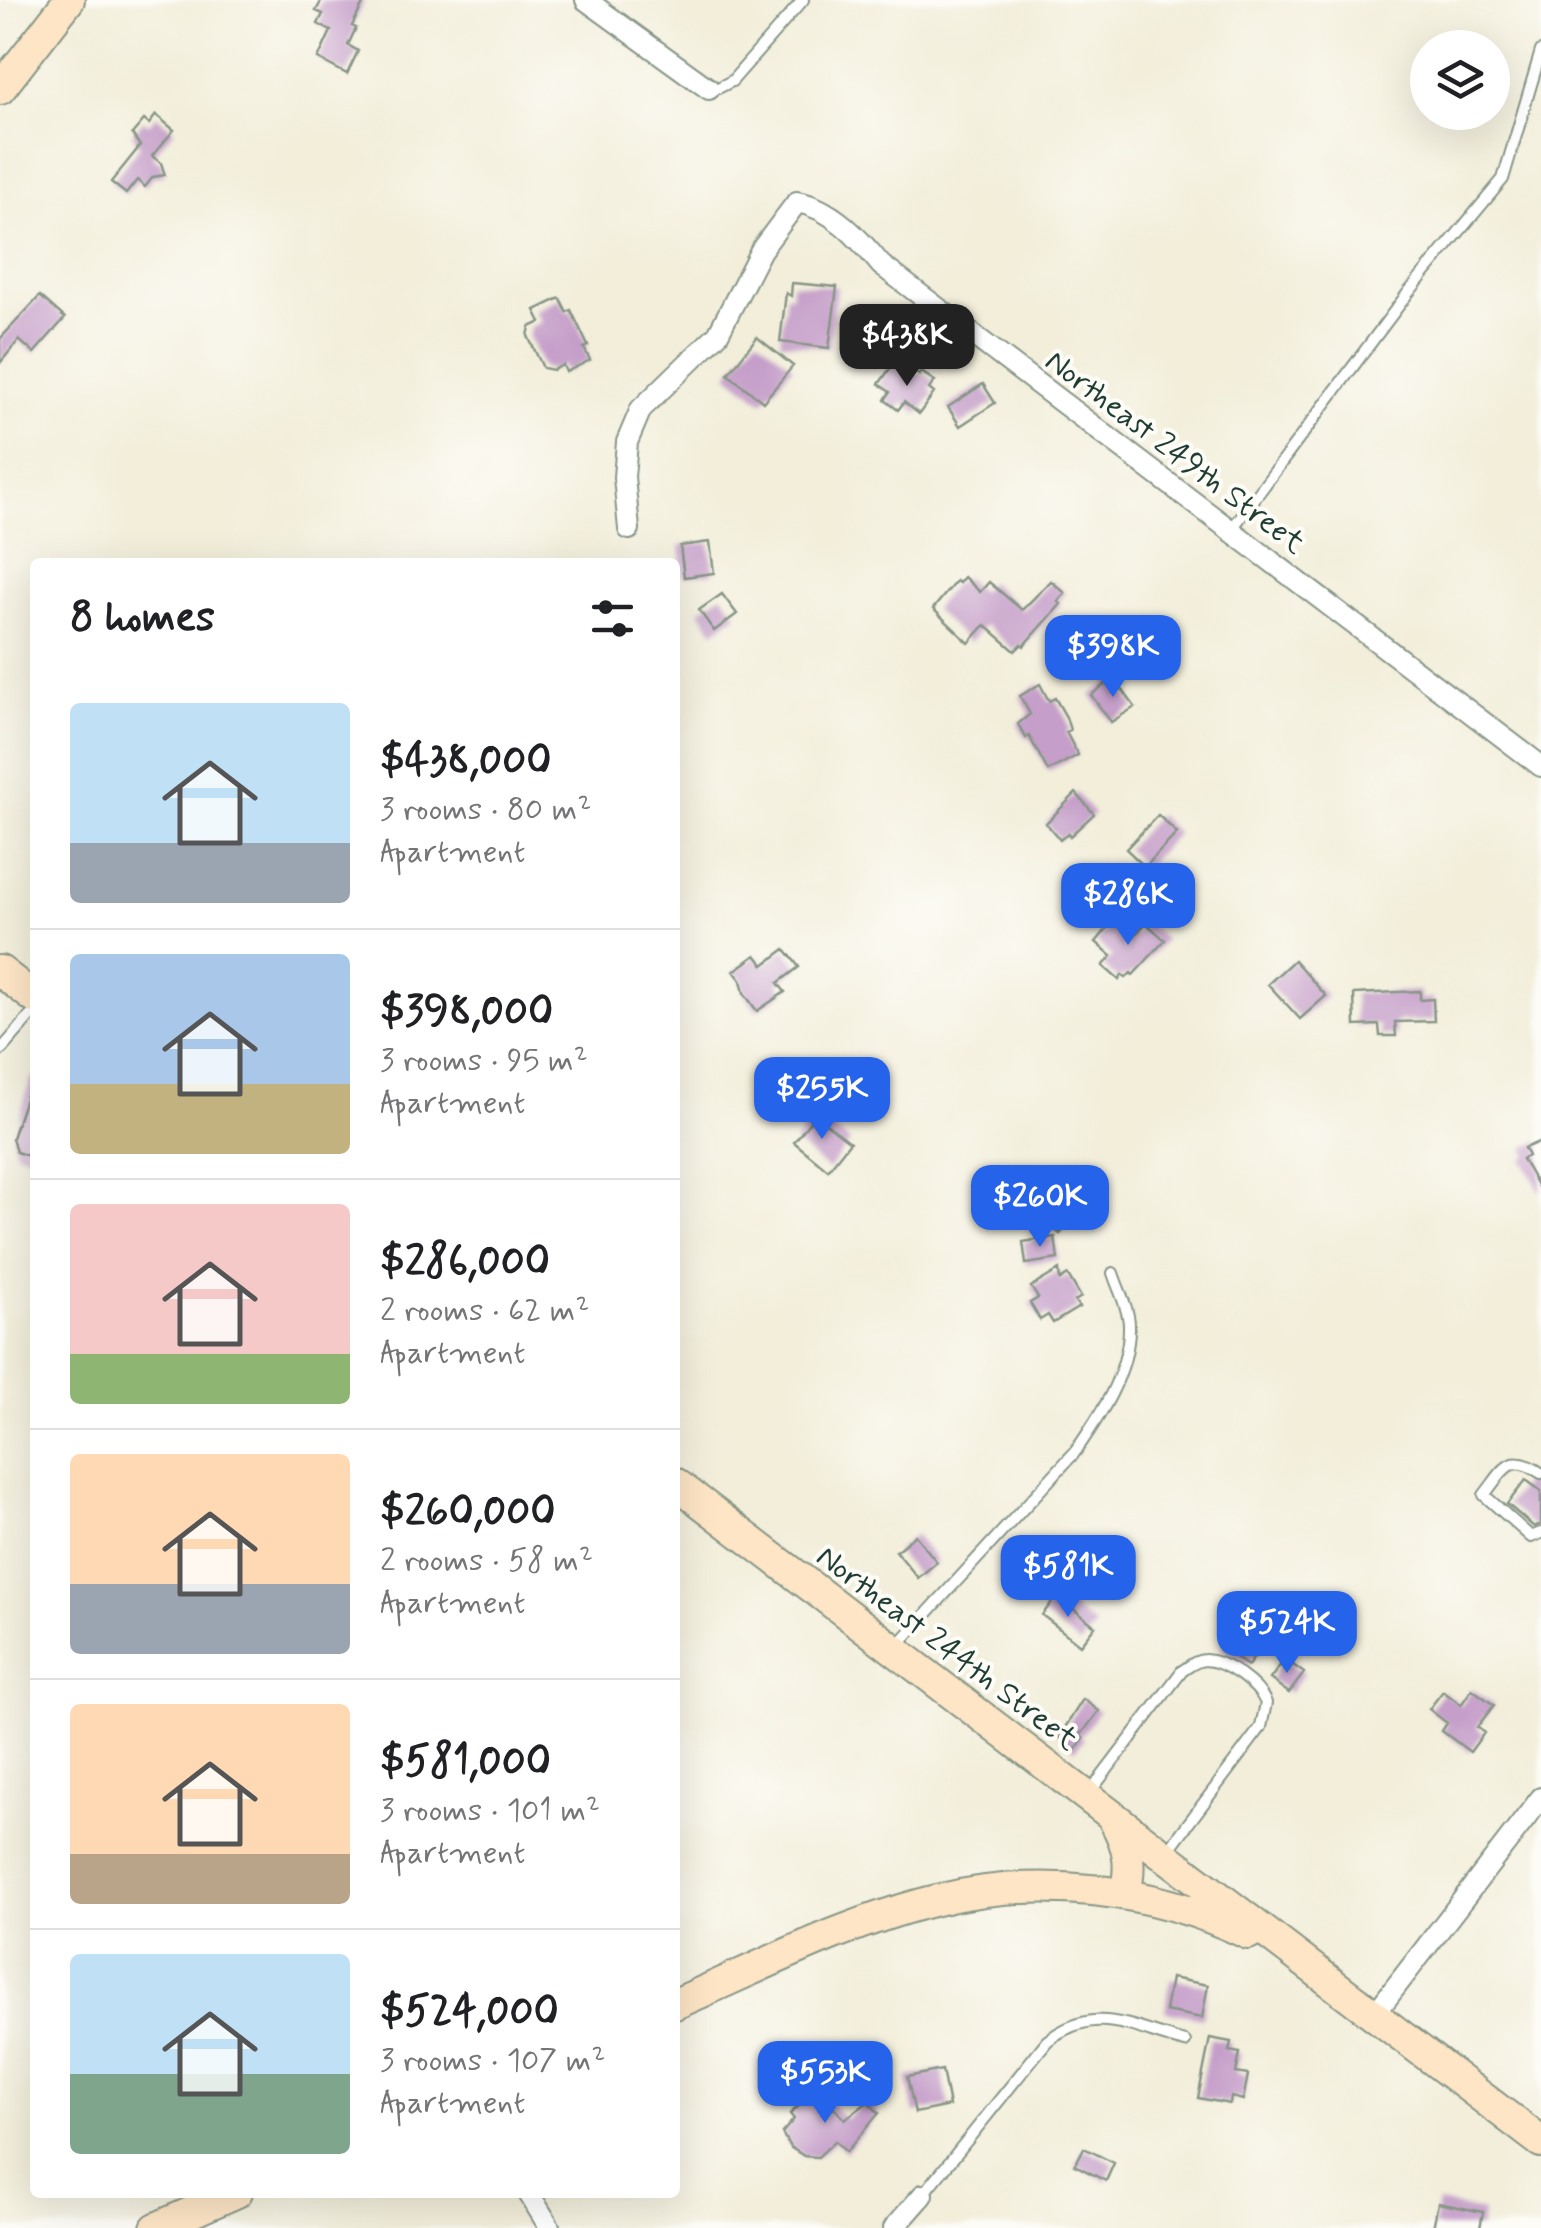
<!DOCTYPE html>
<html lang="en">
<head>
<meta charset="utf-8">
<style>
  body { margin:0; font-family:Mynerve,sans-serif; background:#f6f6f6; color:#202124; height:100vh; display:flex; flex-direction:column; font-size:38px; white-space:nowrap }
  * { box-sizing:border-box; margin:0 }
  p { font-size:32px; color:#757577 }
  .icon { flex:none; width:55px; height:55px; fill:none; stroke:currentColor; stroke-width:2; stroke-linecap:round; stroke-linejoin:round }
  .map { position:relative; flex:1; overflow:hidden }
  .side { position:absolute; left:30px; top:558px; width:650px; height:1640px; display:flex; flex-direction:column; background:#fff; border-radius:10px; box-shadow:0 10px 40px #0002 }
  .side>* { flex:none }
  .buttons { position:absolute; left:1410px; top:30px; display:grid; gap:20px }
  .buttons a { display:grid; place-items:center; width:100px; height:100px; border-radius:50%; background:#fff; box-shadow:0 10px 40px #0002; font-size:50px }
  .price { position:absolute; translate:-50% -85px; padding:0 22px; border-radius:20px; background:#2563eb; color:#fff; font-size:32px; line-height:65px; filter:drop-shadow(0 2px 5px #0008) }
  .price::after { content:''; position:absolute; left:50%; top:60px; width:30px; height:22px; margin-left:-15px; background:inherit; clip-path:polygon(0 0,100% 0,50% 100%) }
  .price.active { background:#222; color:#fff }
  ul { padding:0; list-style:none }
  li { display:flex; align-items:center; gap:30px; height:250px; padding:0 40px }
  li+li { border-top:2px solid #e0e0e0 }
  li span { display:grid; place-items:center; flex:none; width:280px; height:200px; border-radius:10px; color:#555 }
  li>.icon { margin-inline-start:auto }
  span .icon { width:120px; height:120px; fill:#fffc; stroke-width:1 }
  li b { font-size:42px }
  h2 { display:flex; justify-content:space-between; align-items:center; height:120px; padding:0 40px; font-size:42px }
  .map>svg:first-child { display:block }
</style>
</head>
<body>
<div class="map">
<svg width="1541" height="2228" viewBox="0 0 1541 2228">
  <rect width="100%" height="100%" fill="#fdfcf7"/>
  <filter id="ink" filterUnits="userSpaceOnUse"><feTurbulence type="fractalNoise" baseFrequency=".01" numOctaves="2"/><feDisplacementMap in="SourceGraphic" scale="20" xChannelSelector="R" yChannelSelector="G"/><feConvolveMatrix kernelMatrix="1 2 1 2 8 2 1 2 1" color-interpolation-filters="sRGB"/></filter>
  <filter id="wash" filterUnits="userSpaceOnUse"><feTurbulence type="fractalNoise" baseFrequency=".0048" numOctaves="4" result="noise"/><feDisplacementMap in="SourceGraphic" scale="40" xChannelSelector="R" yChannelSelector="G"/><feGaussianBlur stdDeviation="2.25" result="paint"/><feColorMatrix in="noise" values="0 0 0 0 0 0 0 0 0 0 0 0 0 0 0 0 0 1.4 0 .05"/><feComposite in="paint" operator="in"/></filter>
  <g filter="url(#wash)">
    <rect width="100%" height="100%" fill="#f2eeda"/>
    <g id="blocks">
      <!-- building -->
      <path fill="#c59ec9" d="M 322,0 L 365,0 L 352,26 L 356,28 L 348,45 L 358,51 L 347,74 L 318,59 L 331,31 L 318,24 L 323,14 L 316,11 Z
        M 156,115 L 174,130 L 152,156 L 161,163 L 165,175 L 153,177 L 145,187 L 137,180 L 126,194 L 111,182 L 140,146 L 132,134 L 144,120 L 149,124 Z
        M 792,283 L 837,287 L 829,348 L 780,342 L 786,293 L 791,296 Z
        M 40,296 L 65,318 L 34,353 L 19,340 L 0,363 L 0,339 Z
        M 560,298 L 567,312 L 571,310 L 588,346 L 584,348 L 590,360 L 566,372 L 563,365 L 553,370 L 543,368 L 528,336 L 530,327 L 541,322 L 535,310 Z
        M 757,337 L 793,366 L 763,402 L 728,374 Z
        M 894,363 L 910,375 L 913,371 L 919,375 L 921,372 L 935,381 L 929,389 L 934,393 L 919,414 L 904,402 L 898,410 L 885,400 L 890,392 L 879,384 Z
        M 983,384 L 995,403 L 960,426 L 948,407 Z
        M 710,542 L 714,573 L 684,577 L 680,546 Z
        M 964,577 L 980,592 L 989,582 L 1022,610 L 1051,581 L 1065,593 L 1058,602 L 1061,604 L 1024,646 L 1022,644 L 1015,651 L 985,625 L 969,643 L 933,609 L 956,581 L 959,583 Z
        M 722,594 L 737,614 L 714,631 L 699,610 Z
        M 1114,678 L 1135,707 L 1111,722 L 1091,695 Z
        M 1040,684 L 1049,701 L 1055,698 L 1066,717 L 1070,730 L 1066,732 L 1078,755 L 1048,771 L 1029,736 L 1026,738 L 1018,724 L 1030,714 L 1020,696 Z
        M 1076,793 L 1094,814 L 1070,836 L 1068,833 L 1060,840 L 1046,823 Z
        M 1158,815 L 1177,833 L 1145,867 L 1126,849 Z
        M 1116,918 L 1135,935 L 1146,923 L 1165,940 L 1133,975 L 1131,973 L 1126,978 L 1122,975 L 1119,980 L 1103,966 L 1112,956 L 1096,942 Z
        M 785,949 L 799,967 L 778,983 L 785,992 L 757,1011 L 744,993 L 741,980 L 734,971 L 756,955 L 764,965 Z
        M 1294,960 L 1326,996 L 1300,1019 L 1268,984 Z
        M 1420,991 L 1420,1000 L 1433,999 L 1434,1021 L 1395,1022 L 1396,1036 L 1380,1036 L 1379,1025 L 1355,1026 L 1354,994 Z
        M 32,1077 L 35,1077 L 35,1158 L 16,1152 L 12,1138 Z
        M 815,1115 L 850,1142 L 828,1170 L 794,1142 Z
        M 1541,1141 L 1541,1192 L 1522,1159 L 1528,1156 L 1524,1148 Z
        M 1060,1188 L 1083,1208 L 1060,1234 L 1037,1214 Z
        M 1055,1237 L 1058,1259 L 1026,1264 L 1023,1242 Z
        M 1059,1270 L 1060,1280 L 1068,1275 L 1081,1297 L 1075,1301 L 1079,1307 L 1053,1323 L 1048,1315 L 1040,1320 L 1030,1303 L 1038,1298 L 1031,1287 Z
        M 1526,1480 L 1541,1491 L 1541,1524 L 1534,1527 L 1507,1504 Z
        M 915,1535 L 937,1562 L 918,1578 L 896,1551 Z
        M 1057,1596 L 1095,1626 L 1080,1645 L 1042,1615 Z
        M 1244,1614 L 1271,1632 L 1248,1666 L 1221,1648 Z
        M 1285,1659 L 1304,1673 L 1289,1693 L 1270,1679 Z
        M 1472,1689 L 1494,1705 L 1477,1727 L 1484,1733 L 1470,1752 L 1442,1731 L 1447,1723 L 1429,1709 L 1443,1691 L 1461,1705 Z
        M 1083,1699 L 1099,1711 L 1080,1736 L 1084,1739 L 1075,1750 L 1059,1737 Z
        M 1171,1978 L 1208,1985 L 1202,2018 L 1165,2011 Z
        M 1210,2038 L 1231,2042 L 1229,2051 L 1240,2053 L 1236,2073 L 1248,2075 L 1243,2100 L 1231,2097 L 1230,2104 L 1198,2098 Z
        M 942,2070 L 949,2106 L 915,2113 L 907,2077 Z
        M 803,2087 L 816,2101 L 822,2095 L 845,2119 L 868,2102 L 879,2113 L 846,2152 L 835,2141 L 818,2157 L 804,2156 L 790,2147 L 782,2133 L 794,2119 L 790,2114 L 800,2105 Z
        M 1084,2148 L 1114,2163 L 1106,2181 L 1075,2165 Z
        M 1438,2203 L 1483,2212 L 1480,2228 L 1433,2228 Z"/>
    </g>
  </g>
  <g filter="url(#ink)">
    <use href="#blocks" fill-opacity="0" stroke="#889687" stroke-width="2.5"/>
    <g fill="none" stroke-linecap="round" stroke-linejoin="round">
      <defs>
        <path id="lane" d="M 709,89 L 718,88 L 732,81 L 803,0
          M 1231,530 L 1408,293 L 1503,179 L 1541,51
          M 0,1051 L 35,1011
          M 1541,1473 C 1509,1451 1504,1470 1484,1495 L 1531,1537 L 1541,1533
          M 898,1645 L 1075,1452 C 1100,1416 1130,1372 1129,1325 C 1129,1309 1118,1289 1113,1273
          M 1090,1792 L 1182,1671 C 1190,1666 1196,1660 1205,1660 C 1225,1661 1258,1684 1266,1703 L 1261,1727 L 1166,1853
          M 923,2195 L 1047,2041 C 1097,2002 1132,2029 1185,2042"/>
        <path id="street" d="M 586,0 L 709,89
          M 629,529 L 624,477 L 627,442 L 641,409 L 718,334 L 761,250 L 797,202 C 832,208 859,238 881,265 L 1541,766
          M 1374,2015 L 1541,1798
          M 528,2192 L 550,2228
          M 894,2228 L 923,2195"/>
        <path id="secondary" d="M 0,89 L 69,0
          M 0,971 L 35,998
          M 675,1483 L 1541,2142
          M 1115,1822 C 1129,1848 1132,1864 1125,1894
          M 675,2004 C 760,1967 846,1922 937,1900 C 1039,1875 1153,1888 1248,1934
          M 156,2228 L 237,2192"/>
      </defs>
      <!-- lane casing -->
      <use href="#lane" stroke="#889687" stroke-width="14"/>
      <!-- street casing -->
      <use href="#street" stroke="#889687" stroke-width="24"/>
      <!-- secondary casing -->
      <use href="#secondary" stroke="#889687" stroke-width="34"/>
      <!-- lane -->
      <use href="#lane" stroke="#fff" stroke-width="10"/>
      <!-- street -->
      <use href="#street" stroke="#fff" stroke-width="20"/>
      <!-- secondary -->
      <use href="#secondary" stroke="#fde5c5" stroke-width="30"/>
    </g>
  </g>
  <g text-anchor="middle" stroke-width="8" stroke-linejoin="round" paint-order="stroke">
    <!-- street labels -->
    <g font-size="32" fill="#1f3d34" stroke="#fdfcf7">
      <text transform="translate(1176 451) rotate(37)" y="11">Northeast 249th Street</text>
      <text transform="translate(948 1647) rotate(37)" y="11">Northeast 244th Street</text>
    </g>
  </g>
</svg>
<div class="buttons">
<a><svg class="icon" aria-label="layers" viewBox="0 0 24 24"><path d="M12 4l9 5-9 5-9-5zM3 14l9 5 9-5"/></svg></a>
</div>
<b class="price active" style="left:907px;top:389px">$438K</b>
<b class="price" style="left:1113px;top:700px">$398K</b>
<b class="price" style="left:1128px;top:948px">$286K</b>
<b class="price" style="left:822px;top:1142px">$255K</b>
<b class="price" style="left:1040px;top:1250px">$260K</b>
<b class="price" style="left:1068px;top:1620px">$581K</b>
<b class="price" style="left:1287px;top:1676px">$524K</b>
<b class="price" style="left:825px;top:2126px">$553K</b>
<section class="side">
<h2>8 homes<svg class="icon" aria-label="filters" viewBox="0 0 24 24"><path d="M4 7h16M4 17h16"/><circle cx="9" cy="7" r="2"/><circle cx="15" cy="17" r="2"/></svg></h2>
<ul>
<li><span style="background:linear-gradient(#bfe0f5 70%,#9aa5b1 0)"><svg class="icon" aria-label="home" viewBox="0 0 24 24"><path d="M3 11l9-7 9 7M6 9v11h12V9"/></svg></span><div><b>$438,000</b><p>3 rooms · 80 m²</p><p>Apartment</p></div></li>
<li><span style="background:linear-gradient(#a9c7e8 65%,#c2b280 0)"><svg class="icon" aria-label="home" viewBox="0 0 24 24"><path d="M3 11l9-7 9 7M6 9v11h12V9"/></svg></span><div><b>$398,000</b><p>3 rooms · 95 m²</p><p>Apartment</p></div></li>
<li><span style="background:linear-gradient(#f6c9c9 75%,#8fb573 0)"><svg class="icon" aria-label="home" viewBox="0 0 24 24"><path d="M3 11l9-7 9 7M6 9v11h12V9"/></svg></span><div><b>$286,000</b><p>2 rooms · 62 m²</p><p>Apartment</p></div></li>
<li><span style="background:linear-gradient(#ffd9b3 65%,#9aa5b1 0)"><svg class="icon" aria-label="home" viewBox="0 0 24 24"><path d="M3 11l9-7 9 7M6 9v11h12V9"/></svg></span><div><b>$260,000</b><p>2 rooms · 58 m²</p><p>Apartment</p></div></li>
<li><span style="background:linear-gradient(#ffd9b3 75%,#b9a48a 0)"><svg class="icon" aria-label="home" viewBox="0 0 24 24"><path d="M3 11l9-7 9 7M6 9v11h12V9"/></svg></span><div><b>$581,000</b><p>3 rooms · 101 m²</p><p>Apartment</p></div></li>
<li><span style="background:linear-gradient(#bfe0f5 60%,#7fa58c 0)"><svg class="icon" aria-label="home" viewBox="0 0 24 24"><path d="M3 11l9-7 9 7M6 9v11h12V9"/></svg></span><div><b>$524,000</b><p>3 rooms · 107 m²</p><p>Apartment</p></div></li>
</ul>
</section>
</div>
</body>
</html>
